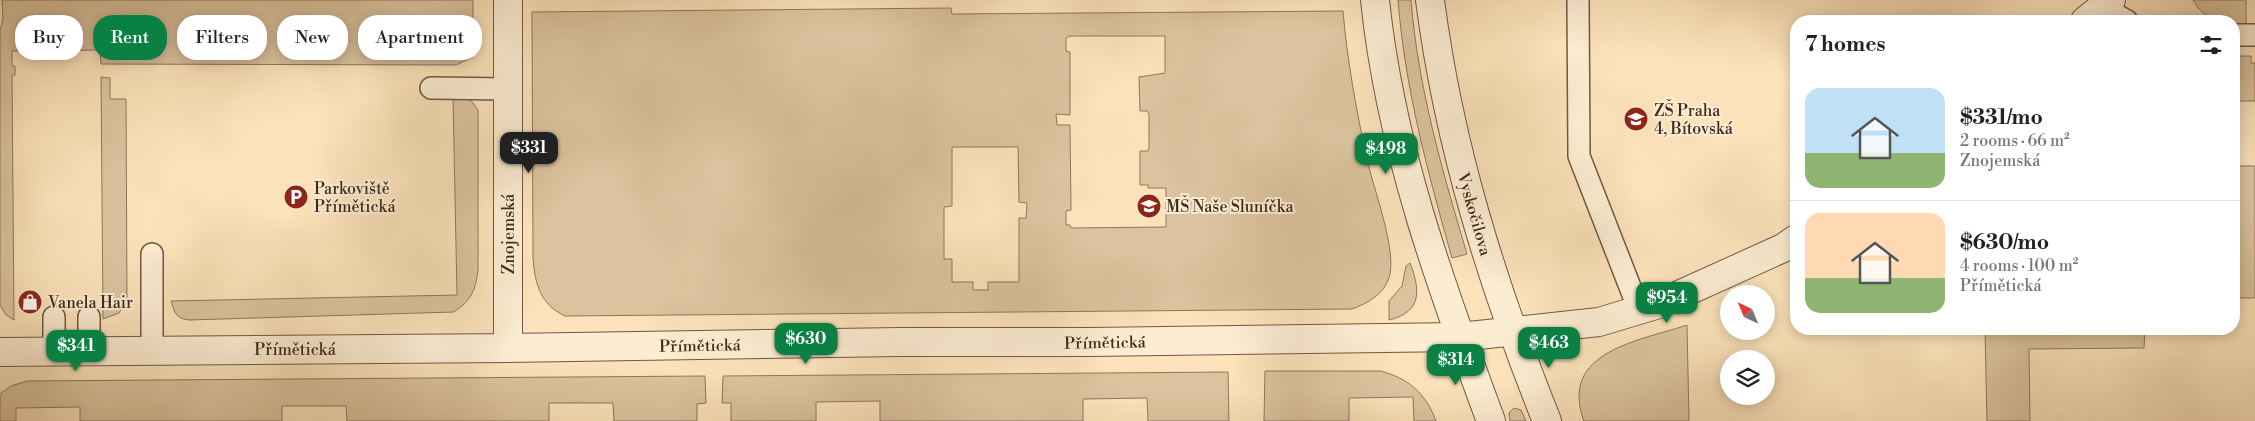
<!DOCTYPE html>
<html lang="en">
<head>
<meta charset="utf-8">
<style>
  body { margin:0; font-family:"Libre Bodoni",serif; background:#f6f6f6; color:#222; height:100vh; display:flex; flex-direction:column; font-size:19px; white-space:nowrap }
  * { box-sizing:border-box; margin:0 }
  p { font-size:16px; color:#767676 }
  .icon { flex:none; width:28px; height:28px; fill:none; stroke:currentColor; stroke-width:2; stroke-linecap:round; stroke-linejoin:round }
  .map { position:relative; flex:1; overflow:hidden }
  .sheet { position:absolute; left:1790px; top:15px; width:450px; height:320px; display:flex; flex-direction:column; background:#fff; border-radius:20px; box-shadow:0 2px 12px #0003 }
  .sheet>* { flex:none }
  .guide { position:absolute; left:15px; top:15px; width:475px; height:45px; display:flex; gap:10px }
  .needle { width:32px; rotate:316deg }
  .fabs { position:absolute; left:1720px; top:285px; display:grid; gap:10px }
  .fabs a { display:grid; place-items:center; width:55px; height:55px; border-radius:50%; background:#fff; box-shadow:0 2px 12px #0003; font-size:25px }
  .price { position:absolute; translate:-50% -42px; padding:0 11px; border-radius:10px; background:#0b8043; color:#fff; font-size:16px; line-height:32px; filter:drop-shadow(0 1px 2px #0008) }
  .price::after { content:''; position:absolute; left:50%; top:30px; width:15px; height:11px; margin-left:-8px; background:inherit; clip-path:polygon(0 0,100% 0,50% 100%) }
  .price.active { background:#222; color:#fff }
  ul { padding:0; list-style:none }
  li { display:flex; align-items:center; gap:15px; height:125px; padding:0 15px }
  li+li { border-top:1px solid #e0e0e0 }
  li span { display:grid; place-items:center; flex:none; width:140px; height:100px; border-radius:15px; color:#555 }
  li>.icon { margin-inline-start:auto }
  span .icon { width:60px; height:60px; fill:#fffc; stroke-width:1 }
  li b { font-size:21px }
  h2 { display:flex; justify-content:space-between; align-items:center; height:60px; padding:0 15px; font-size:21px }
  .tag { padding:0 18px; border-radius:20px; background:#fff; box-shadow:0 2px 12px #0003; font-size:18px; line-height:45px }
  .tag.active { background:#0b8043; color:#fff }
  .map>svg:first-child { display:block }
</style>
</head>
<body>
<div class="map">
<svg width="2255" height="421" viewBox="0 0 2255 421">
  <rect width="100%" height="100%" fill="#fbe2ba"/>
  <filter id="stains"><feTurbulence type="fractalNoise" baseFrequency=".004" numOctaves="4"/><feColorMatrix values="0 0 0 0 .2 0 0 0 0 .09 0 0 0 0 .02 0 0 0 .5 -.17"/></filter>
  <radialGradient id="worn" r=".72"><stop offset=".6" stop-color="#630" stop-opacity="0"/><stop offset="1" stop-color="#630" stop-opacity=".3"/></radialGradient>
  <!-- green -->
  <path fill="#dbc39f" stroke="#8e765e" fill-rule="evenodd" d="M 2,0 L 473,0 L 473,57 L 456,65 L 101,64 L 100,50 L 12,51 L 12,66 L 15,66 L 15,75 L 12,75 L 14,320 L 6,315 L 0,305 L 0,31 L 3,18 Z
    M 1398,0 L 1411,0 C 1418,87 1442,170 1467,254 L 1452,258 C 1428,173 1405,89 1398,0 Z
    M 2193,0 L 2246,0 L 2246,27 L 2234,25 L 2234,21 C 2215,21 2202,17 2193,0 Z
    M 951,8 L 952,14 L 1343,11 C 1347,59 1356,108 1366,155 C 1372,185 1398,251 1389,278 C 1383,295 1368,303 1352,309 L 565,316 C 540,304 535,284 533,258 L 532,12 ZM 1070,36 L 1165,36 L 1165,73 L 1139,77 L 1140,111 L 1147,111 L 1149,114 L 1149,148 L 1148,151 L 1140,151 L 1140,185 L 1148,185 L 1148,188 L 1166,188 L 1166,227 L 1071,228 L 1070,225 L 1066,225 L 1066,211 L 1071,210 L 1070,125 L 1057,125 L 1056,114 L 1070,115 L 1070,52 L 1066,51 L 1066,38 ZM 952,147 L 1018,147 L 1019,202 L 1027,203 L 1026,218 L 1019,218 L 1019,282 L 988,282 L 988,290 L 973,290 L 973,282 L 952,282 L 952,259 L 944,259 L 944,207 L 952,206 Z
    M 2234,56 L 2251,56 L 2251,63 L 2255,63 L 2255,101 L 2234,101 Z
    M 101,77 L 110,78 L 110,99 L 126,99 L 127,300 L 119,313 L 103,319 Z
    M 453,98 L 470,99 L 478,110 L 478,271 C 475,292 471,300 454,312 L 189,320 C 176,318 175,314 171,301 L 457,295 Z
    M 2234,166 L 2255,166 L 2255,298 L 2234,298 Z
    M 1410,263 C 1420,289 1423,312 1389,320 L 1389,301 L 1402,286 L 1406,266 Z
    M 1687,325 L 1689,421 L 1584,421 C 1558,351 1640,341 1687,325 Z
    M 1985,329 L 2145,329 L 2144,348 L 2029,349 L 2030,421 L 1987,421 Z
    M 1265,371 L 1380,371 C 1409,378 1426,394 1436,421 L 1414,421 L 1413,397 L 1349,398 L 1349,421 L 1264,421 Z
    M 1228,372 L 1229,421 L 1148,421 L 1147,398 L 1083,399 L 1083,421 L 880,421 L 880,401 L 816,402 L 816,421 L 731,421 L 731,403 L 722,403 L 723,376 Z
    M 705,376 L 706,403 L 697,404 L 697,421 L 614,421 L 613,403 L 549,403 L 549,421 L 347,421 L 346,406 L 282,406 L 282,421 L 80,421 L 80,407 L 16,408 L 16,421 L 0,421 L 0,394 L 11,386 L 27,381 Z
    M 1514,408 L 1521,410 L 1526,421 L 1510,421 L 1509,413 Z"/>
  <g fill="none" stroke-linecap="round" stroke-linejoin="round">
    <defs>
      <path id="service" d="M 1578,0 L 1579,156 L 1639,310
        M 2102,7 L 2127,21
        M 2234,35 L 2255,35
        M 431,88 L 508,89
        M 152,350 L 152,254
        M 54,351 L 54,317
        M 89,351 L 89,317"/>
      <path id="minor" d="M 508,0 L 508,348
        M 2085,21 L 2111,0
        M 0,352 L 508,348 L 901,342 L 1091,342 L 1460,337 L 1599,322 L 1659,304 L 1783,248 L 1796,239"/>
      <path id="tertiary" d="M 1375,0 C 1390,146 1440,284 1491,421
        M 1430,0 C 1449,147 1492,284 1547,421"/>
    </defs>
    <!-- service casing -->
    <use href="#service" stroke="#6f5844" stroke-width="24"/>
    <!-- minor casing -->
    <use href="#minor" stroke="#6f5844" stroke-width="30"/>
    <!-- tertiary casing -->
    <use href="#tertiary" stroke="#6f5844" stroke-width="30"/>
    <!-- service -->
    <use href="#service" stroke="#fcecd2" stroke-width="21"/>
    <!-- minor -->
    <use href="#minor" stroke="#fcecd2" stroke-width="28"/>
    <!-- tertiary -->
    <use href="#tertiary" stroke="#fcecd2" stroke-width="28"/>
  </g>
  <!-- icons -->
  <defs>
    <symbol id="school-disc" viewBox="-11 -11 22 22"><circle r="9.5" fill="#8f2418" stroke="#fcecd2"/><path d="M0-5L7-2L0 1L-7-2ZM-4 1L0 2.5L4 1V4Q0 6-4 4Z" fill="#fff"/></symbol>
    <symbol id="parking-disc" viewBox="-11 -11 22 22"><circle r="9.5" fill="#8f2418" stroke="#fcecd2"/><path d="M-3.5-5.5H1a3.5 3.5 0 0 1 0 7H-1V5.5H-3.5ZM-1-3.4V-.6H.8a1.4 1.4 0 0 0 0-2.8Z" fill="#fff"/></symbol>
    <symbol id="shop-disc" viewBox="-11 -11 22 22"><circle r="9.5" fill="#8f2418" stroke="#fcecd2"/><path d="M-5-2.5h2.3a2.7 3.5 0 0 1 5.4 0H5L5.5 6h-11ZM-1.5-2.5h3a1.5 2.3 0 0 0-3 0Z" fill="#fff"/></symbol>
  </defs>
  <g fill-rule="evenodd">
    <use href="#school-disc" x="1622" y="105" width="28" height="28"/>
    <use href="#parking-disc" x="282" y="183" width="28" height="28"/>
    <use href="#school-disc" x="1135" y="192" width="28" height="28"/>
    <use href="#shop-disc" x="16" y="288" width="28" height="28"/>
  </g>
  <g text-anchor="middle" stroke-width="4" stroke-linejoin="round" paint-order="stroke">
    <!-- poi labels -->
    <g font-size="16" fill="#402a1c" stroke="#fcecd2" text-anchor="start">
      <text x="1654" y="116">ZŠ Praha<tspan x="1654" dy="18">4, Bítovská</tspan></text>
      <text x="314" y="194">Parkoviště<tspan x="314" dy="18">Přímětická</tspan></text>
      <text x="1166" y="212">MŠ Naše Sluníčka</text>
      <text x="48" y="308">Vanela Hair</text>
    </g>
    <!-- street labels -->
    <g font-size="16" fill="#402a1c" stroke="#fcecd2">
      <text transform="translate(1475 214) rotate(74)" y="6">Vyskočilova</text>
      <text transform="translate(508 234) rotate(-90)" y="6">Znojemská</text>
      <text transform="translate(1105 342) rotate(-1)" y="6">Přímětická</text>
      <text transform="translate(700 345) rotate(-1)" y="6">Přímětická</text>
      <text x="295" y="355">Přímětická</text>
    </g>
  </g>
  <rect width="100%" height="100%" filter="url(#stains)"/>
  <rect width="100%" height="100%" fill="url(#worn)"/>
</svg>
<div class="fabs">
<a><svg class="needle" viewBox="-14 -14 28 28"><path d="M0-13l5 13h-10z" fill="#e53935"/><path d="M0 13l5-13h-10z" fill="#767676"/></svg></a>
<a><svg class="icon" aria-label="layers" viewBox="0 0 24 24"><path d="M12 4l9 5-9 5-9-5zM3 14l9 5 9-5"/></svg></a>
</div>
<b class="price active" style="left:529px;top:174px">$331</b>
<b class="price" style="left:1386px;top:175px">$498</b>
<b class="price" style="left:1667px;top:324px">$954</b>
<b class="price" style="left:806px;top:365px">$630</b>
<b class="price" style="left:1549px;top:369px">$463</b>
<b class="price" style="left:76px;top:372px">$341</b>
<b class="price" style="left:1456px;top:386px">$314</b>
<div class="guide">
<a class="tag">Buy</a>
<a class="tag active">Rent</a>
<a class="tag">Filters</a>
<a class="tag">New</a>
<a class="tag">Apartment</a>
</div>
<section class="sheet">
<h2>7 homes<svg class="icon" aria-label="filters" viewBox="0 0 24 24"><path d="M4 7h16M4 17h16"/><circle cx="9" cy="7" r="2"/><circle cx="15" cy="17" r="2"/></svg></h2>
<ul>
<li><span style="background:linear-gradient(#bfe0f5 65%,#8fb573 0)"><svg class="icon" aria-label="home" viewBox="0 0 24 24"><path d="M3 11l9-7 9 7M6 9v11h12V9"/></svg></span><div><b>$331/mo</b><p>2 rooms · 66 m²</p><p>Znojemská</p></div></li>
<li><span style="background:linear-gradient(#ffd9b3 65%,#8fb573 0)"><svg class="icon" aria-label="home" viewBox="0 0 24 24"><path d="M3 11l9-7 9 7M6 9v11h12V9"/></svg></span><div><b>$630/mo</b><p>4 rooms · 100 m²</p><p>Přímětická</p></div></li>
</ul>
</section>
</div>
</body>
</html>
